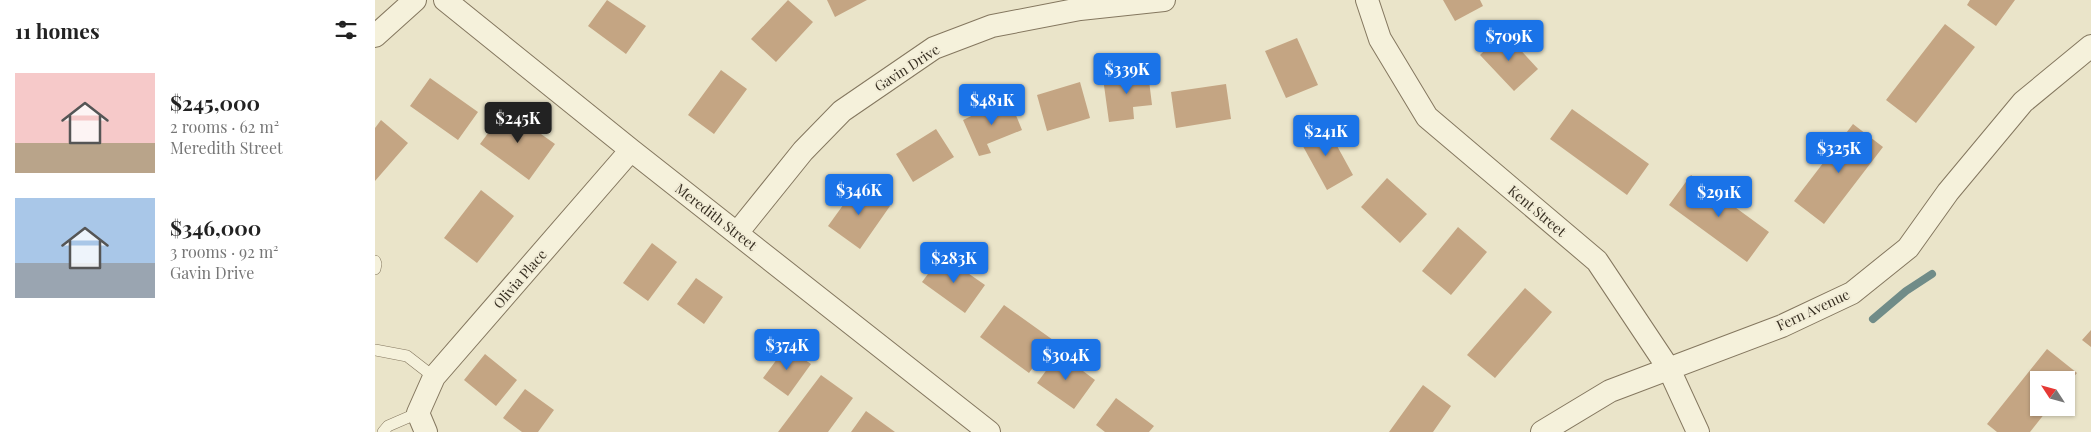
<!DOCTYPE html>
<html lang="en">
<head>
<meta charset="utf-8">
<style>
  body { margin:0; font-family:"Playfair Display",serif; background:#f2f2f2; color:#222; height:100vh; display:flex; flex-direction:column; font-size:19px; white-space:nowrap }
  * { box-sizing:border-box; margin:0 }
  p { font-size:16px; color:#767676 }
  .icon { flex:none; width:28px; height:28px; fill:none; stroke:currentColor; stroke-width:2; stroke-linecap:round; stroke-linejoin:round }
  .map { position:relative; flex:1; overflow:hidden }
  .side { display:flex; flex-direction:column; background:#fff; width:375px }
  .side>* { flex:none }
  .needle { width:32px; rotate:306deg }
  .fabs { position:absolute; left:1655px; top:371px; display:grid; gap:10px }
  .fabs a { display:grid; place-items:center; width:45px; height:45px; border-radius:0px; background:#fff; box-shadow:0 1px 4px #0004; font-size:25px }
  .price { position:absolute; translate:-50% -42px; padding:0 11px; border-radius:5px; background:#1a73e8; color:#fff; font-size:16px; line-height:32px; filter:drop-shadow(0 1px 2px #0008) }
  .price::after { content:''; position:absolute; left:50%; top:30px; width:15px; height:11px; margin-left:-8px; background:inherit; clip-path:polygon(0 0,100% 0,50% 100%) }
  .price.current { background:#222; color:#fff }
  ul { padding:0; list-style:none }
  li { display:flex; align-items:center; gap:15px; height:125px; padding:0 15px }
  li span { display:grid; place-items:center; flex:none; width:140px; height:100px; border-radius:0px; color:#555 }
  li>.icon { margin-inline-start:auto }
  span .icon { width:60px; height:60px; fill:#fffc; stroke-width:1 }
  li b { font-size:21px }
  h2 { display:flex; justify-content:space-between; align-items:center; height:60px; padding:0 15px; font-size:21px }
  main { display:flex; flex:1; min-height:0 }
  .map>svg:first-child { display:block }
</style>
</head>
<body>
<main>
<section class="side">
<h2>11 homes<svg class="icon" aria-label="filters" viewBox="0 0 24 24"><path d="M4 7h16M4 17h16"/><circle cx="9" cy="7" r="2"/><circle cx="15" cy="17" r="2"/></svg></h2>
<ul>
<li><span style="background:linear-gradient(#f6c9c9 70%,#b9a48a 0)"><svg class="icon" aria-label="home" viewBox="0 0 24 24"><path d="M3 11l9-7 9 7M6 9v11h12V9"/></svg></span><div><b>$245,000</b><p>2 rooms · 62 m²</p><p>Meredith Street</p></div></li>
<li><span style="background:linear-gradient(#a9c7e8 65%,#9aa5b1 0)"><svg class="icon" aria-label="home" viewBox="0 0 24 24"><path d="M3 11l9-7 9 7M6 9v11h12V9"/></svg></span><div><b>$346,000</b><p>3 rooms · 92 m²</p><p>Gavin Drive</p></div></li>
</ul>
</section>
<div class="map">
<svg width="1716" height="432" viewBox="0 0 1716 432">
  <rect width="100%" height="100%" fill="#eae4c9"/>
  <g fill="none" stroke-linecap="round" stroke-linejoin="round">
    <!-- stream -->
    <path stroke="#708c88" stroke-width="8" d="M 1498,319 L 1531,291 L 1557,274"/>
  </g>
  <!-- building -->
  <path fill="#c4a583" d="M 232,0 L 271,26 L 251,54 L 213,26 Z
    M 413,0 L 438,22 L 401,62 L 376,39 Z
    M 452,0 L 492,0 L 460,17 Z
    M 1068,0 L 1105,0 L 1108,6 L 1080,21 Z
    M 1595,0 L 1640,0 L 1621,26 L 1592,5 Z
    M 1570,24 L 1600,47 L 1541,123 L 1511,100 Z
    M 1129,32 L 1163,69 L 1139,91 L 1105,55 Z
    M 922,38 L 943,85 L 911,98 L 890,51 Z
    M 346,70 L 372,89 L 339,134 L 313,115 Z
    M 773,72 L 777,105 L 758,107 L 759,119 L 734,122 L 728,78 Z
    M 55,78 L 103,112 L 83,140 L 35,106 Z
    M 705,82 L 715,118 L 672,131 L 662,95 Z
    M 851,84 L 856,119 L 801,128 L 796,92 Z
    M 634,98 L 647,130 L 612,144 L 616,153 L 604,156 L 588,120 Z
    M 131,109 L 180,144 L 154,180 L 105,144 Z
    M 1197,109 L 1274,164 L 1252,195 L 1175,139 Z
    M 6,120 L 33,143 L 0,181 L 0,128 Z
    M 950,124 L 978,175 L 952,190 L 924,139 Z
    M 1478,124 L 1508,147 L 1449,224 L 1419,201 Z
    M 561,129 L 579,157 L 538,182 L 521,154 Z
    M 1316,175 L 1394,232 L 1372,262 L 1294,205 Z
    M 1012,178 L 1052,214 L 1025,243 L 986,207 Z
    M 484,183 L 515,206 L 485,249 L 453,226 Z
    M 106,190 L 139,216 L 102,263 L 69,238 Z
    M 1083,227 L 1112,252 L 1076,295 L 1047,271 Z
    M 277,243 L 302,262 L 273,301 L 248,283 Z
    M 567,255 L 610,285 L 590,313 L 547,282 Z
    M 321,278 L 348,297 L 329,324 L 302,304 Z
    M 1150,288 L 1177,312 L 1120,378 L 1092,355 Z
    M 629,305 L 678,340 L 654,373 L 605,337 Z
    M 1716,330 L 1716,347 L 1707,340 Z
    M 411,347 L 436,364 L 413,396 L 388,378 Z
    M 1672,349 L 1702,373 L 1691,386 L 1691,380 L 1664,380 L 1664,408 L 1674,408 L 1655,432 L 1622,432 L 1612,424 Z
    M 684,353 L 720,380 L 699,409 L 662,383 Z
    M 110,354 L 142,380 L 121,406 L 89,380 Z
    M 446,375 L 478,398 L 453,432 L 403,432 Z
    M 1048,385 L 1076,406 L 1058,432 L 1014,432 Z
    M 150,389 L 179,410 L 163,432 L 147,432 L 128,418 Z
    M 741,398 L 779,426 L 774,432 L 730,432 L 721,425 Z
    M 491,411 L 520,432 L 476,432 Z"/>
  <g fill="none" stroke-linecap="round" stroke-linejoin="round">
    <defs>
      <path id="lane" d="M 0,261 L 1,264 L 0,269
        M 0,350 L 32,356 L 59,377
        M 8,432 L 13,426 L 43,413"/>
      <path id="street" d="M 70,0 L 256,150 L 614,432
        M 992,0 L 1005,39 L 1052,117 L 1222,261 L 1294,369 L 1323,432
        M 0,36 L 40,0
        M 362,233 L 428,151 L 467,111 L 559,48 L 617,26 L 705,9 L 789,0
        M 51,432 L 43,413 L 59,377 L 256,150
        M 1167,432 L 1235,391 L 1407,326 L 1477,293 L 1533,248 L 1573,192 L 1648,102 L 1716,46"/>
    </defs>
    <!-- lane casing -->
    <use href="#lane" stroke="#84775f" stroke-width="12"/>
    <!-- street casing -->
    <use href="#street" stroke="#84775f" stroke-width="24"/>
    <!-- lane -->
    <use href="#lane" stroke="#f5f1db" stroke-width="11"/>
    <!-- street -->
    <use href="#street" stroke="#f5f1db" stroke-width="22"/>
  </g>
  <g text-anchor="middle" stroke-width="4" stroke-linejoin="round" paint-order="stroke">
    <!-- street labels -->
    <g font-size="14" fill="#362e21" stroke="#f2edd7">
      <text transform="translate(532 68) rotate(-33)" y="5">Gavin Drive</text>
      <text transform="translate(1162 211) rotate(40)" y="5">Kent Street</text>
      <text transform="translate(341 217) rotate(38)" y="5">Meredith Street</text>
      <text transform="translate(145 279) rotate(-49)" y="5">Olivia Place</text>
      <text transform="translate(1438 310) rotate(-25)" y="5">Fern Avenue</text>
    </g>
  </g>
</svg>
<div class="fabs">
<a><svg class="needle" viewBox="-14 -14 28 28"><path d="M0-13l5 13h-10z" fill="#e53935"/><path d="M0 13l5-13h-10z" fill="#767676"/></svg></a>
</div>
<b class="price" style="left:1134px;top:62px">$709K</b>
<b class="price" style="left:752px;top:95px">$339K</b>
<b class="price" style="left:617px;top:126px">$481K</b>
<b class="price current" style="left:143px;top:144px">$245K</b>
<b class="price" style="left:951px;top:157px">$241K</b>
<b class="price" style="left:1464px;top:174px">$325K</b>
<b class="price" style="left:484px;top:216px">$346K</b>
<b class="price" style="left:1344px;top:218px">$291K</b>
<b class="price" style="left:579px;top:284px">$283K</b>
<b class="price" style="left:412px;top:371px">$374K</b>
<b class="price" style="left:691px;top:381px">$304K</b>
</div>
</main>
</body>
</html>
